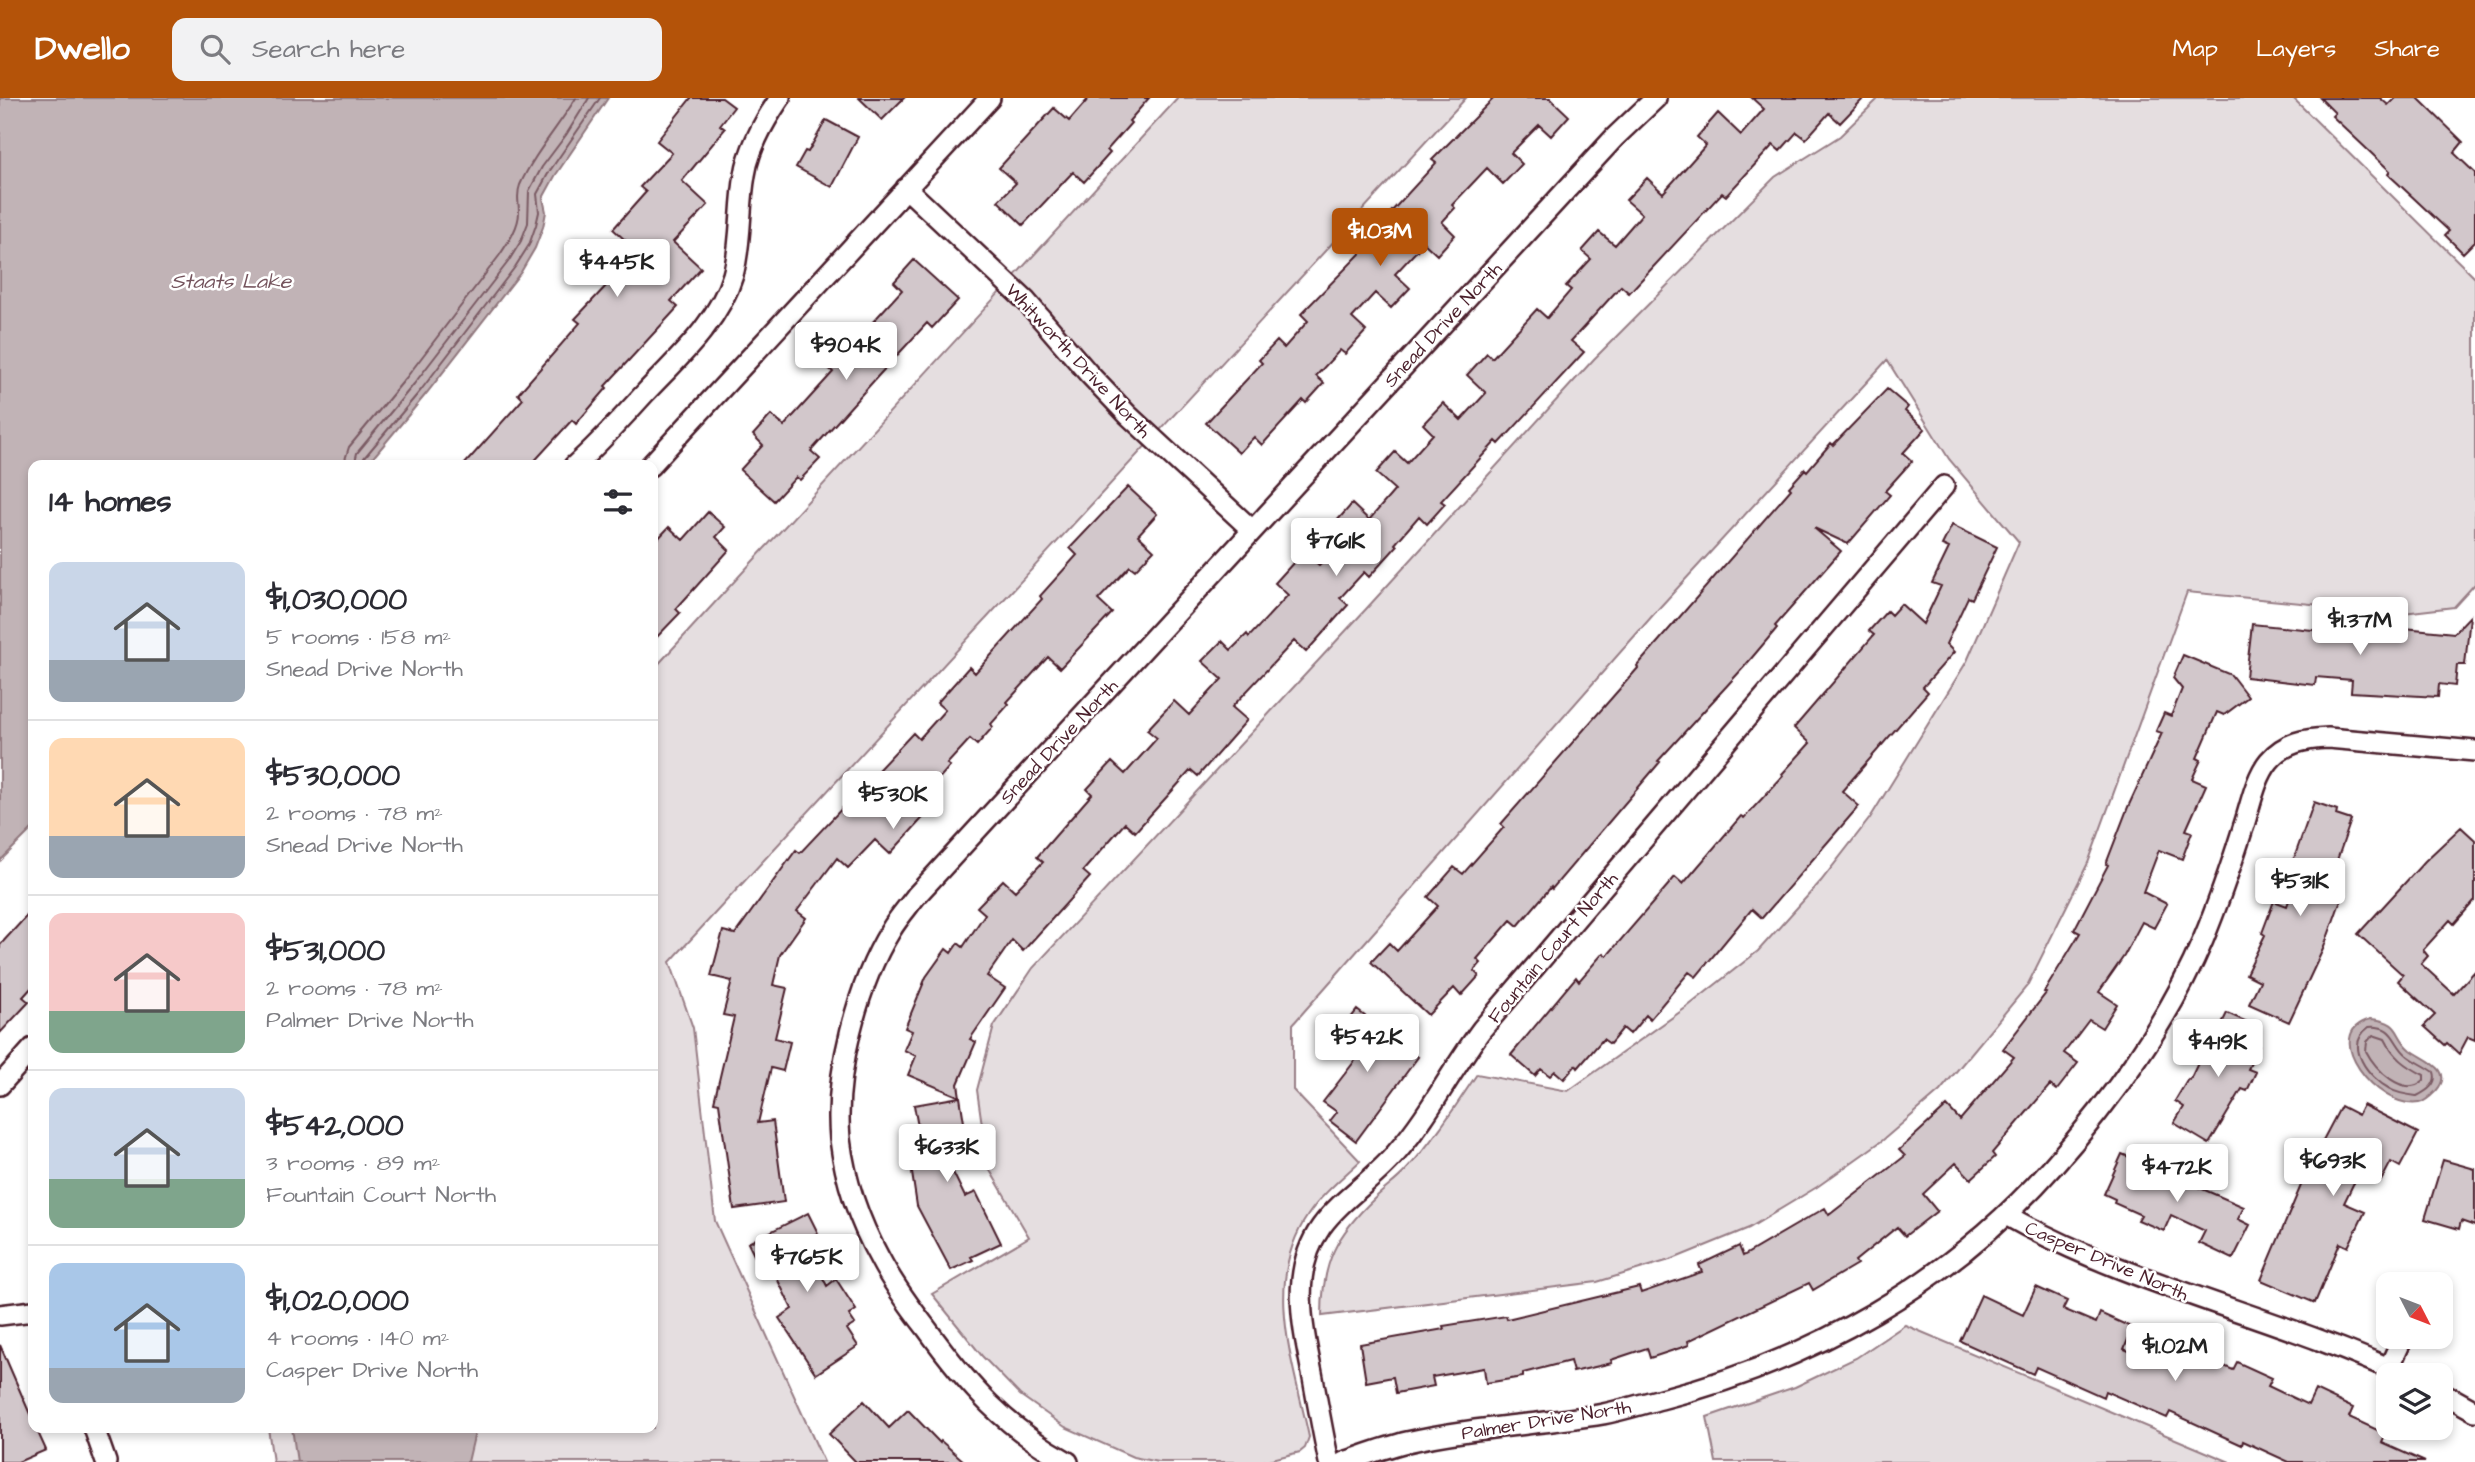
<!DOCTYPE html>
<html lang="en">
<head>
<meta charset="utf-8">
<style>
  body { margin:0; font-family:"Architects Daughter",sans-serif; background:#f2f2f3; color:#2b2b33; height:100vh; display:flex; flex-direction:column; font-size:26px; white-space:nowrap }
  * { box-sizing:border-box; margin:0 }
  p { font-size:23px; color:#7c7c81 }
  .icon { flex:none; width:38px; height:38px; fill:none; stroke:currentColor; stroke-width:2; stroke-linecap:round; stroke-linejoin:round }
  .map { position:relative; flex:1; overflow:hidden }
  .details { position:absolute; left:28px; top:362px; width:630px; height:973px; display:flex; flex-direction:column; background:#fff; border-radius:14px; box-shadow:0 4px 10px #0003 }
  .details>* { flex:none }
  .needle { width:46px; rotate:132deg }
  .controls { position:absolute; left:2376px; top:1174px; display:grid; gap:14px }
  .controls a { display:grid; place-items:center; width:77px; height:77px; border-radius:14px; background:#fff; box-shadow:0 4px 10px #0003; font-size:35px }
  .price { position:absolute; translate:-50% -60px; padding:0 16px; border-radius:7px; background:#fff; color:#222; font-size:23px; line-height:46px; filter:drop-shadow(0 2px 4px #0008) }
  .price::after { content:''; position:absolute; left:50%; top:42px; width:21px; height:16px; margin-left:-10px; background:inherit; clip-path:polygon(0 0,100% 0,50% 100%) }
  .price.current { background:#b45309; color:#fff }
  ul { padding:0; list-style:none }
  li { display:flex; align-items:center; gap:21px; height:175px; padding:0 21px }
  li+li { border-top:2px solid #e1e1e2 }
  li span { display:grid; place-items:center; flex:none; width:196px; height:140px; border-radius:14px; color:#555 }
  li>.icon { margin-inline-start:auto }
  span .icon { width:84px; height:84px; fill:#fffc; stroke-width:1 }
  li b { font-size:30px }
  h2 { display:flex; justify-content:space-between; align-items:center; height:84px; padding:0 21px; font-size:30px }
  header { display:flex; align-items:center; gap:42px; box-sizing:border-box; height:98px; padding:0 35px; background:#b45309; color:#fff }
  header strong { font-size:33px }
  nav { display:flex; gap:38px; margin-inline-start:auto; font-size:24px }
  .search { width:490px; height:63px; background:#f2f2f3; display:flex; align-items:center; gap:18px; box-sizing:border-box; padding:0 24px; border-radius:14px; color:#7c7c81; font-size:26px }
  .map>svg:first-child { display:block }
</style>
</head>
<body>
<header>
<strong>Dwello</strong>
<div class="search"><svg class="icon" aria-label="search" viewBox="0 0 24 24"><circle cx="10" cy="10" r="6"/><path d="M15 15l6 6"/></svg>Search here</div>
<nav><a>Map</a><a>Layers</a><a>Share</a></nav>
</header>
<div class="map">
<svg width="2475" height="1364" viewBox="0 0 2475 1364">
  <rect width="100%" height="100%" fill="#fff"/>
  <filter id="ink" filterUnits="userSpaceOnUse"><feTurbulence type="fractalNoise" baseFrequency=".0143" numOctaves="2"/><feDisplacementMap in="SourceGraphic" scale="14" xChannelSelector="R" yChannelSelector="G"/><feConvolveMatrix kernelMatrix="1 2 1 2 8 2 1 2 1" color-interpolation-filters="sRGB"/></filter>
  <g filter="url(#ink)">
    <!-- green -->
    <path fill="#e5dee0" stroke="#987e86" stroke-width="2" d="M 1178,0 L 1466,0 L 670,864 L 693,930 L 715,1123 L 824,1364 L 273,1364 L 268,1330 L 653,1330 L 653,572 Z
      M 1879,0 L 2293,0 L 2475,180 L 2475,486 L 2454,509 L 2403,515 L 2187,494 L 2088,765 L 2027,888 L 1940,993 L 1883,1042 L 1817,1089 L 1749,1130 L 1673,1161 L 1597,1184 L 1322,1218 C 1322,1164 1336,1137 1375,1100 C 1385,1090 1398,1082 1407,1071 C 1434,1042 1455,1009 1477,976 L 1568,993 L 1687,909 L 1758,853 L 1821,783 L 1870,720 L 1967,563 L 2019,444 L 1949,361 L 1887,262 L 1661,508 L 1293,926 L 1293,992 L 1360,1063 C 1342,1080 1322,1096 1308,1117 C 1262,1184 1294,1267 1309,1339 L 1305,1350 L 1300,1354 L 1260,1364 L 1158,1364 L 1133,1359 L 1065,1329 L 1020,1297 L 982,1258 L 932,1196 L 1029,1139 L 988,1069 L 977,992 L 994,928 L 1033,870 L 1367,510 L 1594,261 L 1775,79 L 1840,38 Z
      M 1905,1227 L 2230,1364 L 1716,1364 L 1707,1319 L 1795,1289 L 1856,1260 Z"/>
    <!-- water -->
    <path fill="#c1b3b6" stroke="#91787e" stroke-width="2" d="M 0,0 L 608,0 L 555,78 L 543,100 L 546,114 L 543,129 L 535,150 L 521,174 L 426,296 L 367,367 L 33,368 L 33,730 L 0,763 Z
      M 2371,921 C 2403,924 2393,937 2411,952 C 2424,962 2456,971 2436,993 C 2432,997 2425,1004 2419,1005 C 2378,1012 2317,935 2371,921 Z
      M 292,1330 L 476,1330 L 468,1364 L 297,1364 Z"/>
    <g fill="none" stroke-linecap="round" stroke-linejoin="round">
      <!-- shore -->
      <path stroke="#7a5a63" stroke-width="2" d="M 343,368 L 349,349 L 406,280 L 499,158 C 507,146 519,130 519,114 C 519,104 516,97 520,87 C 534,56 558,29 576,0
        M 354,368 L 357,355 L 414,286 L 508,164 L 521,143 L 528,125 L 529,93 L 542,69 L 566,37 L 589,0
        M 362,368 L 364,360 L 421,292 L 515,169 L 529,147 L 536,127 L 539,114 L 537,96 L 549,74 L 600,0
        M 2369,929 C 2396,927 2392,946 2408,958 C 2416,964 2426,968 2434,974 C 2438,986 2427,993 2417,998 C 2408,997 2398,996 2390,991 C 2369,980 2343,948 2369,929 Z
        M 2373,937 L 2385,941 C 2394,959 2406,968 2424,977 L 2424,982 C 2404,1001 2375,971 2366,953 L 2367,944 Z"/>
    </g>
    <!-- building -->
    <path fill="#d2c7cb" stroke="#4a1f2b" stroke-width="2" d="M 691,0 L 722,0 L 734,9 L 720,27 L 725,31 L 682,83 L 708,107 L 673,144 L 701,170 L 671,203 L 678,209 L 605,288 L 607,290 L 576,326 L 572,322 L 530,368 L 463,368 L 523,301 L 518,296 L 580,225 L 575,221 L 638,154 L 613,131 L 646,94 L 640,89 L 672,55 L 657,43 Z
      M 859,0 L 904,0 L 882,22 Z
      M 1089,0 L 1149,0 L 1129,23 L 1131,25 L 1107,52 L 1110,55 L 1084,84 L 1073,74 L 1023,127 L 998,103 L 1016,85 L 999,70 L 1054,10 L 1069,23 Z
      M 1494,0 L 1550,0 L 1569,18 L 1551,38 L 1539,27 L 1511,55 L 1522,66 L 1503,86 L 1487,70 L 1452,107 L 1455,110 L 1442,124 L 1455,137 L 1437,157 L 1424,145 L 1395,176 L 1410,190 L 1391,210 L 1375,195 L 1352,220 L 1366,233 L 1345,256 L 1340,252 L 1316,278 L 1324,285 L 1306,305 L 1303,302 L 1262,347 L 1254,339 L 1239,355 L 1206,325 L 1262,265 L 1259,262 L 1277,243 L 1284,250 L 1308,223 L 1301,216 L 1396,119 L 1391,114 L 1436,65 L 1432,62 Z
      M 1752,0 L 1864,0 L 1840,25 L 1829,15 L 1806,41 L 1797,34 L 1780,53 L 1773,47 L 1726,98 L 1722,95 L 1629,195 L 1621,188 L 1571,243 L 1584,254 L 1499,346 L 1496,343 L 1441,403 L 1445,406 L 1427,426 L 1419,418 L 1395,446 L 1397,448 L 1369,479 L 1364,474 L 1340,500 L 1348,507 L 1306,554 L 1294,543 L 1232,609 L 1247,622 L 1198,678 L 1191,672 L 1135,734 L 1125,725 L 1083,773 L 1090,779 L 1023,853 L 1012,842 L 987,878 L 1005,890 L 970,941 L 976,944 L 958,986 L 960,999 L 908,977 L 916,958 L 904,952 L 912,933 L 905,930 L 926,879 L 946,851 L 951,855 L 958,845 L 963,849 L 985,816 L 977,809 L 1003,782 L 1015,793 L 1043,764 L 1037,759 L 1092,696 L 1087,691 L 1112,664 L 1125,676 L 1157,640 L 1147,632 L 1174,603 L 1189,617 L 1222,581 L 1202,563 L 1222,543 L 1231,552 L 1247,536 L 1249,539 L 1288,497 L 1275,485 L 1304,453 L 1319,467 L 1348,436 L 1335,425 L 1352,406 L 1369,422 L 1395,392 L 1376,375 L 1395,354 L 1407,365 L 1433,336 L 1423,326 L 1443,305 L 1461,322 L 1486,295 L 1467,277 L 1487,255 L 1492,260 L 1537,211 L 1547,220 L 1571,192 L 1566,188 L 1591,161 L 1582,153 L 1599,134 L 1615,147 L 1642,116 L 1626,102 L 1647,80 L 1663,95 L 1706,47 L 1697,39 L 1718,15 L 1741,37 L 1764,11 Z
      M 2320,0 L 2380,0 L 2388,7 L 2395,0 L 2418,0 L 2463,44 L 2454,55 L 2475,75 L 2475,143 L 2463,155 L 2445,137 L 2449,133 L 2388,76 L 2390,73 L 2332,18 L 2335,15 Z
      M 826,22 L 858,39 L 832,89 L 796,69 L 805,53 L 808,54 Z
      M 914,162 L 958,202 L 932,230 L 927,225 L 879,277 L 811,353 L 820,361 L 800,382 L 796,379 L 774,403 L 740,372 L 763,347 L 753,337 L 771,317 L 784,328 L 833,274 L 826,268 L 846,247 L 849,250 L 902,192 L 894,184 Z
      M 1887,291 L 1908,309 L 1905,313 L 1925,331 L 1903,355 L 1912,363 L 1885,393 L 1890,397 L 1848,446 L 1814,430 L 1841,453 L 1775,528 L 1777,530 L 1744,569 L 1658,663 L 1660,664 L 1552,791 L 1551,789 L 1518,828 L 1511,822 L 1477,861 L 1481,865 L 1474,873 L 1479,878 L 1461,898 L 1454,890 L 1428,917 L 1371,864 L 1389,845 L 1397,853 L 1438,808 L 1428,799 L 1454,769 L 1463,776 L 1504,729 L 1501,726 L 1638,570 L 1637,568 L 1791,391 L 1789,389 L 1805,371 L 1807,373 L 1831,345 L 1833,347 Z
      M 1128,389 L 1157,416 L 1138,437 L 1154,452 L 1135,472 L 1130,468 L 1098,502 L 1112,515 L 1060,570 L 1048,559 L 1007,604 L 1009,606 L 991,626 L 993,629 L 977,647 L 970,641 L 947,666 L 950,668 L 929,692 L 939,702 L 890,756 L 875,742 L 848,770 L 837,760 L 797,813 L 806,820 L 780,857 L 773,887 L 787,890 L 775,940 L 790,944 L 783,973 L 771,970 L 758,1025 L 773,1023 L 784,1104 L 734,1111 L 719,1005 L 714,1004 L 734,919 L 723,917 L 732,883 L 711,878 L 723,833 L 735,836 L 796,752 L 800,755 L 913,635 L 919,641 L 945,612 L 937,605 L 969,569 L 975,575 L 1042,501 L 1040,498 L 1077,457 L 1070,450 Z
      M 708,414 L 725,429 L 716,439 L 729,452 L 676,511 L 680,515 L 653,543 L 653,446 L 669,429 L 683,442 Z
      M 1952,427 L 1997,449 L 1972,501 L 1968,499 L 1946,546 L 1954,554 L 1923,589 L 1928,594 L 1842,693 L 1859,708 L 1762,820 L 1752,811 L 1696,879 L 1689,874 L 1650,921 L 1646,917 L 1630,936 L 1623,930 L 1610,946 L 1603,941 L 1578,970 L 1576,967 L 1564,981 L 1555,973 L 1550,978 L 1541,971 L 1535,978 L 1511,957 L 1576,879 L 1579,883 L 1603,855 L 1607,858 L 1675,779 L 1683,786 L 1741,718 L 1744,720 L 1783,678 L 1782,676 L 1810,645 L 1794,630 L 1874,537 L 1869,533 L 1887,513 L 1891,517 L 1901,506 L 1923,526 L 1941,488 L 1932,485 L 1949,450 L 1942,447 Z
      M 2470,518 L 2465,567 L 2457,567 L 2455,588 L 2439,586 L 2438,599 L 2351,594 L 2352,582 L 2316,579 L 2315,587 L 2246,579 L 2252,526 L 2332,534 L 2333,520 L 2375,523 L 2375,527 L 2454,535 Z
      M 2183,557 L 2231,577 L 2248,599 L 2224,617 L 2217,614 L 2197,660 L 2201,662 L 2192,681 L 2206,687 L 2186,732 L 2192,734 L 2182,761 L 2159,752 L 2143,794 L 2167,806 L 2154,830 L 2142,824 L 2124,858 L 2099,894 L 2117,906 L 2102,930 L 2089,922 L 2064,955 L 2078,965 L 2057,992 L 2050,987 L 1992,1055 L 1995,1059 L 1971,1081 L 1956,1065 L 1923,1096 L 1937,1113 L 1905,1138 L 1897,1129 L 1855,1163 L 1857,1166 L 1813,1192 L 1809,1185 L 1688,1243 L 1689,1247 L 1650,1260 L 1647,1250 L 1611,1262 L 1612,1265 L 1573,1274 L 1570,1263 L 1523,1275 L 1523,1279 L 1486,1285 L 1484,1270 L 1432,1279 L 1434,1288 L 1396,1295 L 1393,1279 L 1366,1284 L 1360,1246 L 1444,1231 L 1443,1228 L 1506,1218 L 1507,1221 L 1639,1189 L 1641,1195 L 1702,1174 L 1699,1167 L 1739,1148 L 1743,1158 L 1825,1110 L 1829,1117 L 1905,1058 L 1899,1052 L 1947,1008 L 1960,1022 L 2014,959 L 2003,951 L 2046,895 L 2044,894 L 2080,835 L 2074,832 L 2108,767 L 2106,766 L 2128,709 L 2162,635 L 2156,633 L 2164,615 L 2171,618 L 2182,591 L 2173,580 Z
      M 2314,704 L 2337,712 L 2336,717 L 2351,722 L 2327,791 L 2343,796 L 2324,849 L 2289,924 L 2249,906 L 2260,883 L 2246,876 L 2265,837 L 2262,835 L 2274,803 L 2287,808 L 2302,766 L 2293,763 Z
      M 2461,729 L 2475,742 L 2475,802 L 2454,826 L 2450,822 L 2423,852 L 2428,858 L 2421,866 L 2454,896 L 2475,873 L 2475,942 L 2468,939 L 2459,956 L 2447,945 L 2445,947 L 2424,928 L 2435,917 L 2398,883 L 2403,877 L 2358,836 L 2425,763 Z
      M 33,811 L 33,888 L 23,899 L 29,904 L 0,935 L 0,847 Z
      M 1357,912 L 1418,959 L 1356,1043 L 1330,1023 L 1337,1014 L 1323,1004 L 1357,960 L 1334,942 Z
      M 2227,915 L 2256,928 L 2249,943 L 2259,948 L 2248,971 L 2256,974 L 2247,993 L 2242,991 L 2209,1046 L 2174,1025 L 2184,1009 L 2175,1003 L 2188,981 L 2190,982 L 2207,946 L 2211,948 Z
      M 960,999 L 969,1056 L 946,1060 L 965,1099 L 976,1094 L 1001,1145 L 971,1159 L 973,1162 L 951,1172 L 917,1108 L 907,1042 L 920,1040 L 914,1007 Z
      M 2363,1007 L 2418,1035 L 2400,1069 L 2391,1064 L 2381,1083 L 2360,1072 L 2344,1105 L 2365,1114 L 2348,1149 L 2340,1145 L 2315,1205 L 2261,1182 L 2305,1078 L 2299,1075 L 2307,1058 L 2313,1061 L 2341,1008 L 2358,1017 Z
      M 2122,1056 L 2244,1109 L 2238,1121 L 2250,1127 L 2233,1161 L 2199,1145 L 2205,1133 L 2171,1117 L 2164,1133 L 2138,1122 L 2141,1117 L 2114,1105 L 2115,1101 L 2104,1096 Z
      M 2443,1062 L 2475,1071 L 2475,1128 L 2461,1123 L 2459,1131 L 2425,1121 Z
      M 808,1115 L 818,1135 L 804,1142 L 827,1188 L 836,1181 L 856,1212 L 849,1217 L 855,1226 L 847,1231 L 858,1248 L 816,1276 L 779,1220 L 792,1211 L 771,1168 L 762,1173 L 748,1145 Z
      M 2036,1189 L 2067,1203 L 2063,1211 L 2096,1225 L 2100,1215 L 2133,1230 L 2124,1251 L 2157,1265 L 2167,1243 L 2233,1272 L 2237,1264 L 2272,1280 L 2268,1288 L 2308,1307 L 2315,1292 L 2353,1310 L 2349,1319 L 2386,1336 L 2382,1345 L 2425,1364 L 2289,1364 L 2243,1343 L 2242,1347 L 2170,1314 L 2167,1320 L 2105,1293 L 2103,1299 L 2036,1269 L 2033,1276 L 1960,1243 L 1981,1197 L 2023,1217 Z
      M 0,1247 L 33,1323 L 33,1330 L 36,1330 L 46,1352 L 18,1364 L 0,1364 Z
      M 864,1303 L 889,1330 L 908,1312 L 940,1345 L 941,1343 L 965,1364 L 856,1364 L 829,1336 Z"/>
    <g fill="none" stroke-linecap="round" stroke-linejoin="round">
      <defs>
        <path id="street" d="M 906,90 L 1026,203 L 1089,276 L 1128,317 L 1252,432
          M 574,368 C 600,345 622,320 645,295 C 677,261 719,224 733,177 C 742,144 739,110 745,77 C 749,49 765,22 780,0
          M 650,368 L 990,0
          M 0,987 L 33,950
          M 2006,1117 C 2131,1188 2275,1217 2406,1278
          M 0,1217 L 33,1213
          M 2389,1270 L 2403,1239
          M 2441,1294 L 2475,1313
          M 94,1330 L 106,1364
          M 1068,1364 C 1005,1329 969,1289 927,1231 C 910,1209 893,1186 880,1161 C 860,1125 845,1082 840,1041 C 834,977 857,887 891,832 C 898,820 908,809 916,798 L 1615,39 L 1656,0
          M 1329,1364 C 1323,1336 1318,1308 1313,1280 C 1303,1230 1289,1174 1321,1129 C 1342,1100 1374,1082 1397,1054 C 1430,1016 1452,971 1482,931 L 1944,388
          M 1344,1364 C 1365,1357 1386,1349 1407,1344 C 1471,1329 1538,1327 1603,1316 C 1623,1312 1642,1306 1661,1301 C 1812,1263 1950,1185 2053,1068 C 2111,1003 2169,923 2203,842 C 2218,806 2231,768 2243,730 C 2250,710 2255,680 2269,663 C 2285,644 2305,641 2328,640 L 2475,653"/>
      </defs>
      <!-- street casing -->
      <use href="#street" stroke="#4a1f2b" stroke-width="24"/>
      <!-- street -->
      <use href="#street" stroke="#fff" stroke-width="19"/>
    </g>
  </g>
  <g text-anchor="middle" stroke-width="5" stroke-linejoin="round" paint-order="stroke">
    <!-- street labels -->
    <g font-size="19" fill="#4a1f2b" stroke="#fff">
      <text transform="translate(1442 226) rotate(-47)" y="7">Snead Drive North</text>
      <text transform="translate(1079 262) rotate(47)" y="7">Whitworth Drive North</text>
      <text transform="translate(1058 643) rotate(-47)" y="7">Snead Drive North</text>
      <text transform="translate(1552 849) rotate(-50)" y="7">Fountain Court North</text>
      <text transform="translate(2107 1162) rotate(23)" y="7">Casper Drive North</text>
      <text transform="translate(1546 1321) rotate(-9)" y="7">Palmer Drive North</text>
    </g>
    <!-- water labels -->
    <g font-size="21" font-style="italic" fill="#74535c" stroke="#fff">
      <text x="231" y="190">Staats Lake</text>
    </g>
  </g>
</svg>
<div class="controls">
<a><svg class="needle" viewBox="-14 -14 28 28"><path d="M0-13l5 13h-10z" fill="#e53935"/><path d="M0 13l5-13h-10z" fill="#7c7c81"/></svg></a>
<a><svg class="icon" aria-label="layers" viewBox="0 0 24 24"><path d="M12 4l9 5-9 5-9-5zM3 14l9 5 9-5"/></svg></a>
</div>
<b class="price current" style="left:1380px;top:170px">$1.03M</b>
<b class="price" style="left:617px;top:201px">$445K</b>
<b class="price" style="left:846px;top:284px">$904K</b>
<b class="price" style="left:1336px;top:480px">$761K</b>
<b class="price" style="left:2360px;top:559px">$1.37M</b>
<b class="price" style="left:893px;top:733px">$530K</b>
<b class="price" style="left:2300px;top:820px">$531K</b>
<b class="price" style="left:1367px;top:976px">$542K</b>
<b class="price" style="left:2218px;top:981px">$419K</b>
<b class="price" style="left:947px;top:1086px">$633K</b>
<b class="price" style="left:2333px;top:1100px">$693K</b>
<b class="price" style="left:2177px;top:1106px">$472K</b>
<b class="price" style="left:807px;top:1196px">$765K</b>
<b class="price" style="left:2175px;top:1285px">$1.02M</b>
<section class="details">
<h2>14 homes<svg class="icon" aria-label="filters" viewBox="0 0 24 24"><path d="M4 7h16M4 17h16"/><circle cx="9" cy="7" r="2"/><circle cx="15" cy="17" r="2"/></svg></h2>
<ul>
<li><span style="background:linear-gradient(#c9d6e8 70%,#9aa5b1 0)"><svg class="icon" aria-label="home" viewBox="0 0 24 24"><path d="M3 11l9-7 9 7M6 9v11h12V9"/></svg></span><div><b>$1,030,000</b><p>5 rooms · 158 m²</p><p>Snead Drive North</p></div></li>
<li><span style="background:linear-gradient(#ffd9b3 70%,#9aa5b1 0)"><svg class="icon" aria-label="home" viewBox="0 0 24 24"><path d="M3 11l9-7 9 7M6 9v11h12V9"/></svg></span><div><b>$530,000</b><p>2 rooms · 78 m²</p><p>Snead Drive North</p></div></li>
<li><span style="background:linear-gradient(#f6c9c9 70%,#7fa58c 0)"><svg class="icon" aria-label="home" viewBox="0 0 24 24"><path d="M3 11l9-7 9 7M6 9v11h12V9"/></svg></span><div><b>$531,000</b><p>2 rooms · 78 m²</p><p>Palmer Drive North</p></div></li>
<li><span style="background:linear-gradient(#c9d6e8 65%,#7fa58c 0)"><svg class="icon" aria-label="home" viewBox="0 0 24 24"><path d="M3 11l9-7 9 7M6 9v11h12V9"/></svg></span><div><b>$542,000</b><p>3 rooms · 89 m²</p><p>Fountain Court North</p></div></li>
<li><span style="background:linear-gradient(#a9c7e8 75%,#9aa5b1 0)"><svg class="icon" aria-label="home" viewBox="0 0 24 24"><path d="M3 11l9-7 9 7M6 9v11h12V9"/></svg></span><div><b>$1,020,000</b><p>4 rooms · 140 m²</p><p>Casper Drive North</p></div></li>
</ul>
</section>
</div>
</body>
</html>
